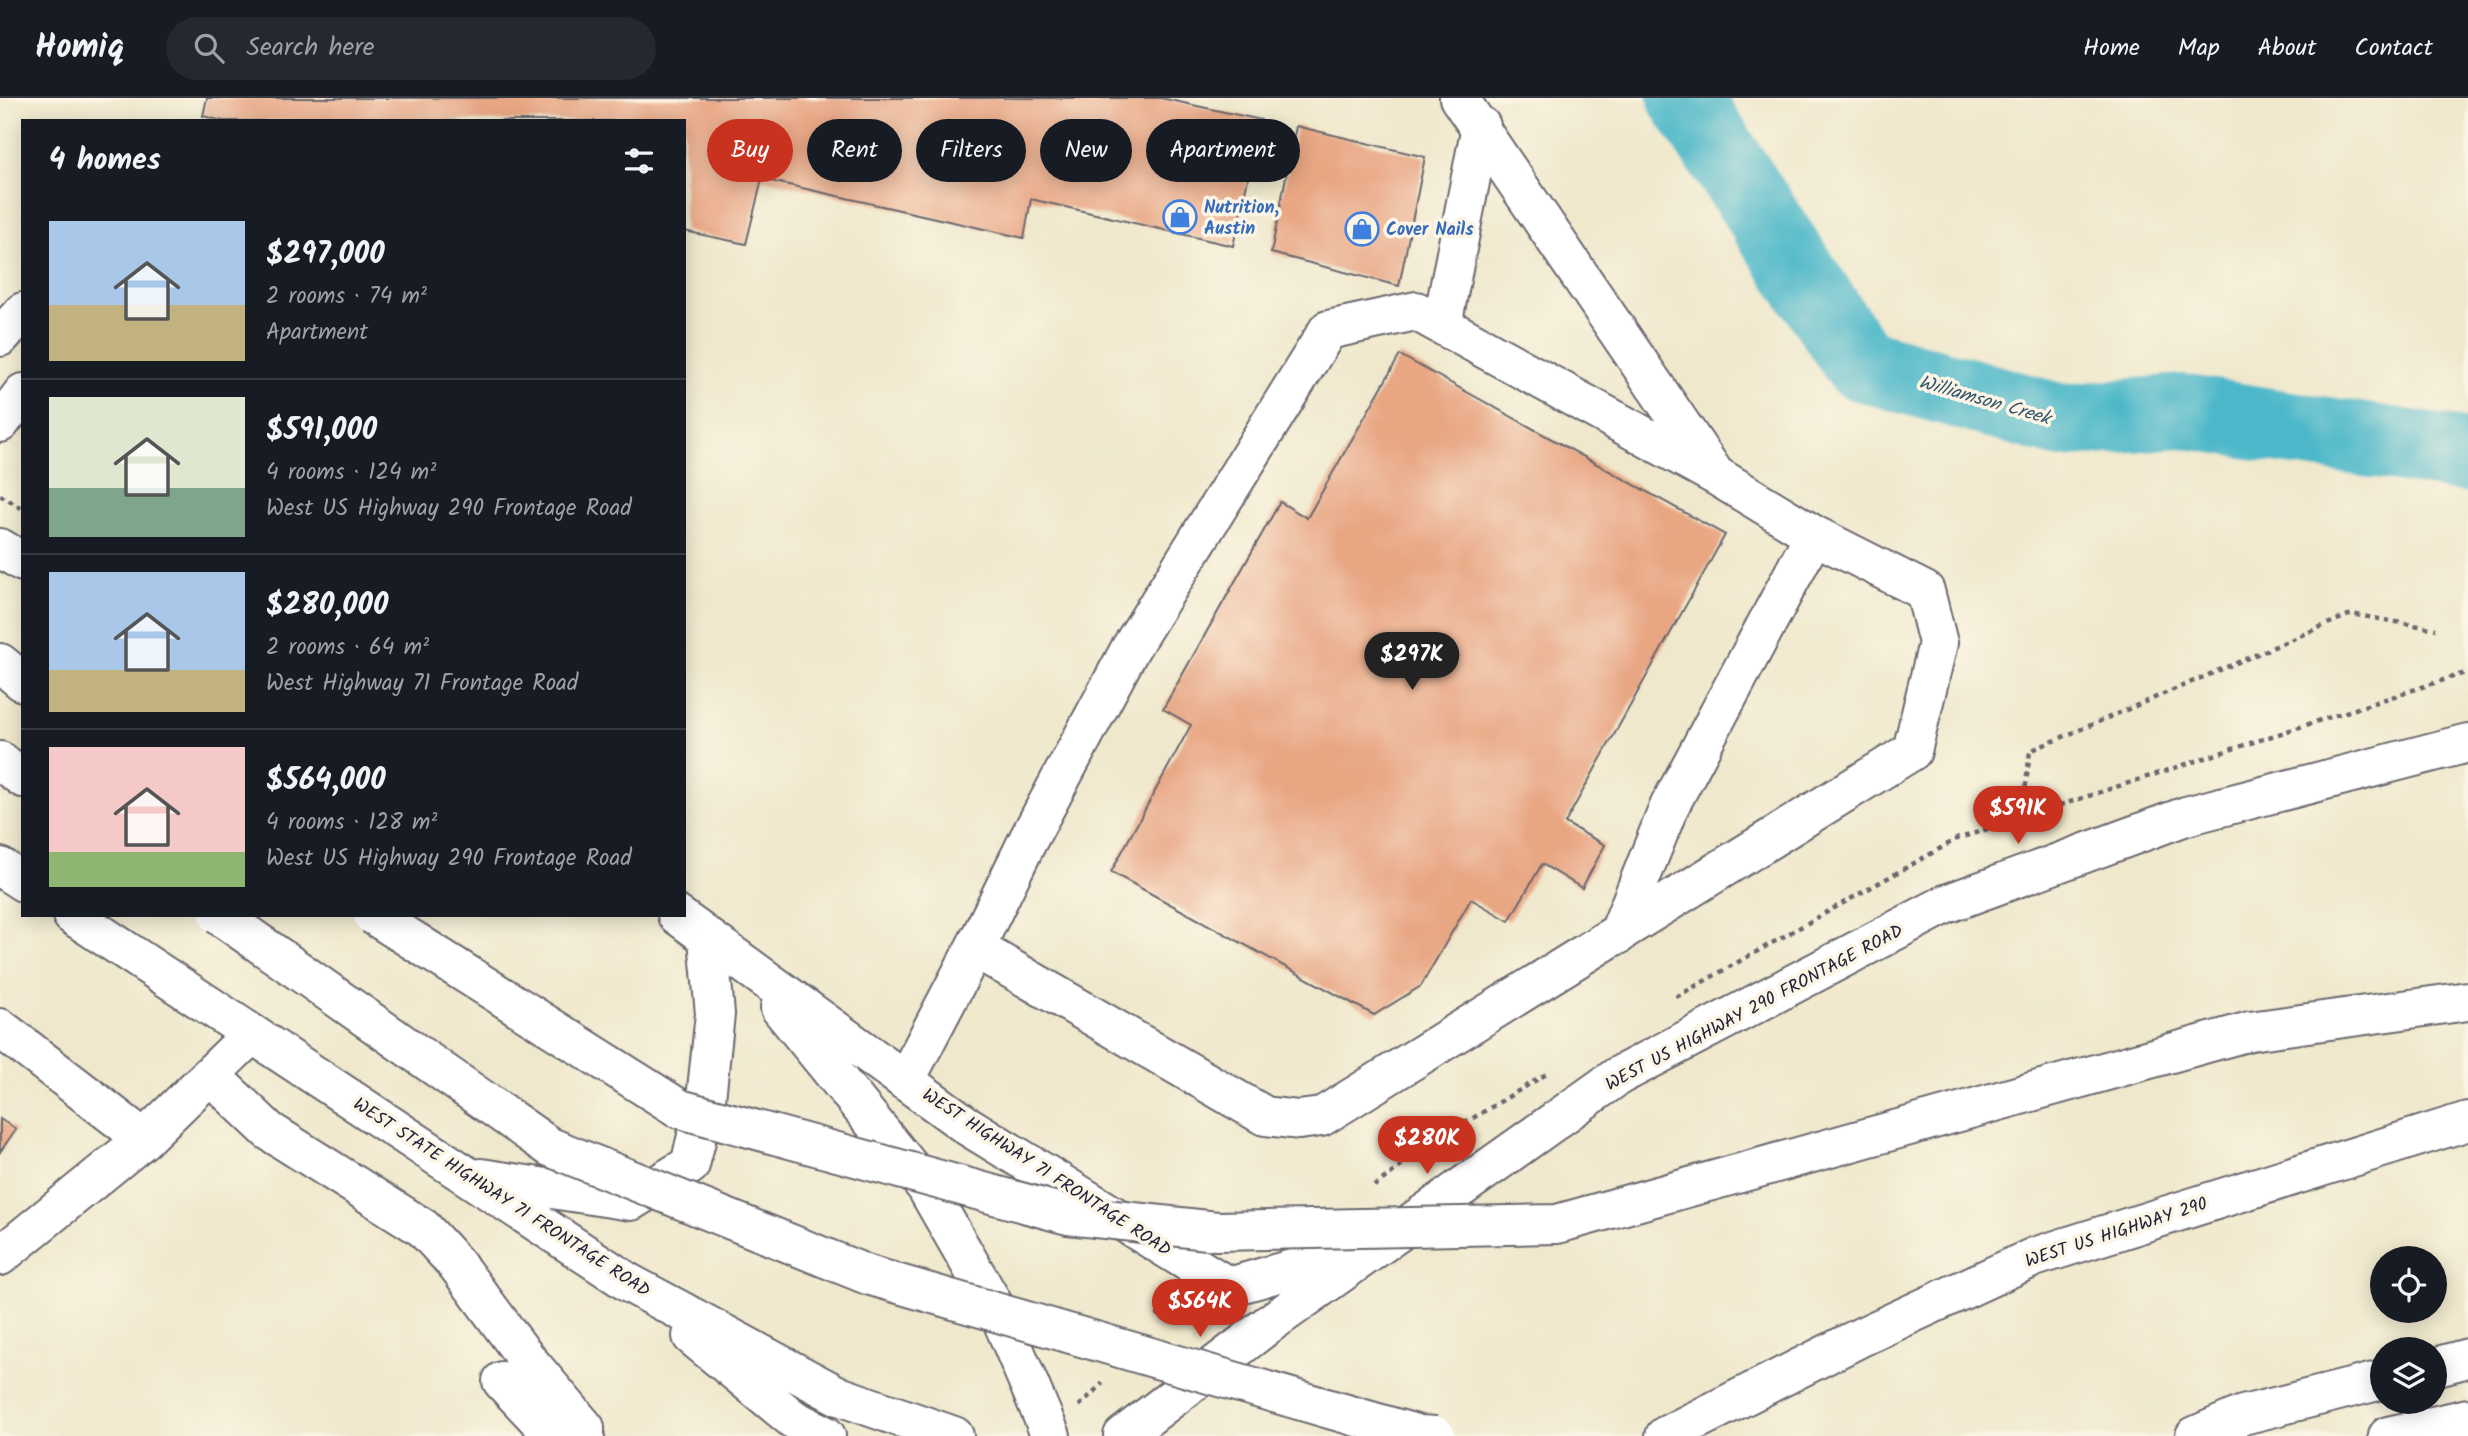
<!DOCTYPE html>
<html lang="en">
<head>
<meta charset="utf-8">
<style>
  body { margin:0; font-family:Kalam,sans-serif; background:#242831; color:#f1f3f6; height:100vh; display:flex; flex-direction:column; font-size:26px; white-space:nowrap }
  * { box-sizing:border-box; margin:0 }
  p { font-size:23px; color:#9ea1a6 }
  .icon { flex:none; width:38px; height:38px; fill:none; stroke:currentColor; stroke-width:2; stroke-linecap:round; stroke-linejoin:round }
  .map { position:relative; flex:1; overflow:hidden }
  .sheet { position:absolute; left:21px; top:21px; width:665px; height:798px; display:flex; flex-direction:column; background:#171b24; border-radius:0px; box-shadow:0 4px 18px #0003 }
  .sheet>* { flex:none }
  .guide { position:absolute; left:707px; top:21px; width:665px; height:63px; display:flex; gap:14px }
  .tools { position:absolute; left:2370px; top:1148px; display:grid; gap:14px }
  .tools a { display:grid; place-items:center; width:77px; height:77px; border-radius:50%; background:#171b24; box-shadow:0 4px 18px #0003; font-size:35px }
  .price { position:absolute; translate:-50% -60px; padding:0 16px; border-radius:24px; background:#c8321e; color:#fff; font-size:23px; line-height:46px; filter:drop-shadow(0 2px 4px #0008) }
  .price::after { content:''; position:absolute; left:50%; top:42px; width:21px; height:16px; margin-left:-10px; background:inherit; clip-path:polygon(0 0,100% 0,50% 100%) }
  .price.active { background:#222; color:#fff }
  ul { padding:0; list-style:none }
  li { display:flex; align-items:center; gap:21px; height:175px; padding:0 28px }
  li+li { border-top:2px solid #363941 }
  li span { display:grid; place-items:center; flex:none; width:196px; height:140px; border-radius:0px; color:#555 }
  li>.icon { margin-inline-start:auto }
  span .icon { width:84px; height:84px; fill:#fffc; stroke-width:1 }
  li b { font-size:30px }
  h2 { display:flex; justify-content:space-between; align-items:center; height:84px; padding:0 28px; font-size:30px }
  .tag { padding:0 24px; border-radius:32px; background:#171b24; box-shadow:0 4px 18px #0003; font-size:24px; line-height:63px }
  .tag.active { background:#c8321e; color:#fff }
  header { display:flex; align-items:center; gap:42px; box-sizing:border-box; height:98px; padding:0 35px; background:#171b24; border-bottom:2px solid #363941 }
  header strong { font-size:33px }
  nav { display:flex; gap:38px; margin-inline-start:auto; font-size:24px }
  .search { width:490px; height:63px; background:#242831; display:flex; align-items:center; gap:18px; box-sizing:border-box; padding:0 24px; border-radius:38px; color:#9ea1a6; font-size:26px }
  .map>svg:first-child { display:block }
</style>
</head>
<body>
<header>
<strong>Homiq</strong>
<div class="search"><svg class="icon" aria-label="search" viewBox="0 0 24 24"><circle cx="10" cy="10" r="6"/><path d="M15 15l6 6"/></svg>Search here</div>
<nav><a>Home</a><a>Map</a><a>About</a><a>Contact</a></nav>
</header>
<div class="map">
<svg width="2468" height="1338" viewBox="0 0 2468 1338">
  <rect width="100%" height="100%" fill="#fcf5e5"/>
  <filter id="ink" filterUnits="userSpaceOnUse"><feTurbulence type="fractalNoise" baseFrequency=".0143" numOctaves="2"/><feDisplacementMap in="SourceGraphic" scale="14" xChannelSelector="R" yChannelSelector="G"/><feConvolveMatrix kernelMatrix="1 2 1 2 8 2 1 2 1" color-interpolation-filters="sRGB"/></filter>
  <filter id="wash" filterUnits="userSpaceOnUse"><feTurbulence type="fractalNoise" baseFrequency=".00686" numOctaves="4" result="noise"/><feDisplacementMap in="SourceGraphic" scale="28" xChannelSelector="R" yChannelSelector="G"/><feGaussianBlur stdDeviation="1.57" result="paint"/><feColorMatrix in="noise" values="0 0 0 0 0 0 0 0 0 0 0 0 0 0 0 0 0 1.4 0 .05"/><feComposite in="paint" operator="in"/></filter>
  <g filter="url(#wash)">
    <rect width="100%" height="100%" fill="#efe8cc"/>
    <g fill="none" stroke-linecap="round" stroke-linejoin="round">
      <!-- river -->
      <path stroke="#4cb7c9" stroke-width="74" d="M 1685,0 L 1860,266 L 2061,323 L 2181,313 L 2468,358"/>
    </g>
    <g id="blocks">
      <!-- building -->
      <path fill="#e8a683" d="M 207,0 L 1161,0 L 1261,22 L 1233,148 L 1031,101 L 1024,140 L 762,81 L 746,146 L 684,133 L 684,23 L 223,23 L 203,18 Z
        M 1296,28 L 1425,59 L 1399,188 L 1271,155 Z
        M 1400,257 L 1725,437 L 1565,725 L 1605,747 L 1582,790 L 1542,766 L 1509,823 L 1471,801 L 1421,888 L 1374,917 L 1111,774 L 1191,627 L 1163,611 L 1280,404 L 1307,420 Z
        M 0,1021 L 16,1031 L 0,1054 Z"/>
    </g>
  </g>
  <g filter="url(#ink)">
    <use href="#blocks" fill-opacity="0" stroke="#6a676e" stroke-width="2"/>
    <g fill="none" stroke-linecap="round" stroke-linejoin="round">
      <defs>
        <path id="minor" d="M 1459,0 L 1712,372
          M 1416,213 L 1715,377 L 1814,437 L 1925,493 L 1938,545 L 1912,653 L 1321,1019 L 1299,1022 L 1265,1018 L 975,850 L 1028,742 L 1130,551 L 1328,232 Z
          M 1442,227 L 1481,28
          M 0,239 L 23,214
          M 0,325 L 23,295
          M 1618,837 L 1669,709 L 1814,437
          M 0,930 L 144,1041
          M 210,977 L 269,1033 L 423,1130 L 457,1167 L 526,1260 L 585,1330 L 585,1338
          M 905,983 L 985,830
          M 0,1158 L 144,1041 L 252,936
          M 502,1283 L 554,1338"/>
        <path id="major" d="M 0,450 L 23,464
          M 0,769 L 23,784
          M 72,817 L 629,1185 L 839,1298 L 954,1338
          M 677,817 L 966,1027 L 1229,1189 L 1306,1167 L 1349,1139
          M 780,910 L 926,1089 L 1001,1220 L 1051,1338
          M 481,1080 L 631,1103 L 690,1067 L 706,1001 L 715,916 L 708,841
          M 692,1238 L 793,1321 L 826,1338
          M 1123,1338 L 1269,1226 L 1618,978 L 1946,806 L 2186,718 L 2468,645"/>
        <path id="highway" d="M 0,565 L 23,584
          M 0,663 L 23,680
          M 2250,933 L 2468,903
          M 2434,1269 L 2468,1260
          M 1665,1338 L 1861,1239 L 2034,1159 L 2468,1023
          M 2195,1338 L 2243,1317 L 2382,1282
          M 2388,1338 L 2468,1320"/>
      </defs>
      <!-- minor casing -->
      <use href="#minor" stroke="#6a676e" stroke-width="42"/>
      <!-- major casing -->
      <use href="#major" stroke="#6a676e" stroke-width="42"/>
      <!-- highway casing -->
      <use href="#highway" stroke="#6a676e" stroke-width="42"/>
      <!-- path -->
      <path stroke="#6a676e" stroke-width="4.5" stroke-dasharray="5 5" stroke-linecap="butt" d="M 0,397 L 23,411
        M 2022,719 L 2030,653 L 2351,516 L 2436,531
        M 1676,899 L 1957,741 L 2468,574
        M 1374,1088 L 1438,1041 L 1548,975
        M 1157,1218 L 1171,1201
        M 1079,1308 L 1103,1285"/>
      <!-- minor -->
      <use href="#minor" stroke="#fff" stroke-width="38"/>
      <!-- major -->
      <use href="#major" stroke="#fff" stroke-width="38"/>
      <!-- highway -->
      <use href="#highway" stroke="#fff" stroke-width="38"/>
      <defs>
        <path id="highway-bridge" d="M 219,817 L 550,1049 L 868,1177 L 1419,1337 L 1436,1338
          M 373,817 L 680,1011 L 1068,1117 L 1217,1133 L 1557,1126 L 2250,933"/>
      </defs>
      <!-- highway-bridge casing -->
      <use href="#highway-bridge" stroke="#6a676e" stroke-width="42" stroke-linecap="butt"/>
      <!-- highway-bridge -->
      <use href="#highway-bridge" stroke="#fff" stroke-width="38"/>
    </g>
  </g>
  <!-- icons -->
  <defs>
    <symbol id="shop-ring" viewBox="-11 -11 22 22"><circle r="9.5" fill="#fcf5e5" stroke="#3f7fe0" stroke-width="1.5"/><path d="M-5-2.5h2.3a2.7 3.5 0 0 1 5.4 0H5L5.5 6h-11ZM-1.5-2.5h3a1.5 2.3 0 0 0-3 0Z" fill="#3f7fe0"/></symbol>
  </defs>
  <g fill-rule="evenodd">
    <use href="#shop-ring" x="1161" y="100" width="38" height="38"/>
    <use href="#shop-ring" x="1343" y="112" width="38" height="38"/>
  </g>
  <g text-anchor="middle" stroke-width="7" stroke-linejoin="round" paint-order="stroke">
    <!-- shop labels -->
    <g font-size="18" font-weight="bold" fill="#366cbe" stroke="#fcf5e5" text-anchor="start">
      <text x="1204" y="115">Nutrition,<tspan x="1204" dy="21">Austin</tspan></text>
      <text x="1386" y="137">Cover Nails</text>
    </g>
    <!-- street labels -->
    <g font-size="18" fill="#22223b" stroke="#fcf5e5">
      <text transform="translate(1754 909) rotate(-28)" y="6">WEST US HIGHWAY 290 FRONTAGE ROAD</text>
      <text transform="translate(1047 1074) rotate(33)" y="6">WEST HIGHWAY 71 FRONTAGE ROAD</text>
      <text transform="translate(502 1099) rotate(33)" y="6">WEST STATE HIGHWAY 71 FRONTAGE ROAD</text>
      <text transform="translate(2116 1134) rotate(-18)" y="6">WEST US HIGHWAY 290</text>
    </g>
    <!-- water labels -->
    <g font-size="19" font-style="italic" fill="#31566d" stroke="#fcf5e5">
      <text transform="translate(1985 301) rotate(16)" y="7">Williamson Creek</text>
    </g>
  </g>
</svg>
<div class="tools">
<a><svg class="icon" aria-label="locate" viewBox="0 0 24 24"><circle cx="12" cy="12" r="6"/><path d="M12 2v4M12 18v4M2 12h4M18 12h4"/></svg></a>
<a><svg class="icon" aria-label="layers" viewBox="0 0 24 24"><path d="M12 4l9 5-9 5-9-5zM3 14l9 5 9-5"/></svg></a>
</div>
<b class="price active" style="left:1412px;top:594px">$297K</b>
<b class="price" style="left:2018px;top:748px">$591K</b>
<b class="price" style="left:1427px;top:1078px">$280K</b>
<b class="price" style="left:1200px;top:1241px">$564K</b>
<div class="guide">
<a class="tag active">Buy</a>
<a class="tag">Rent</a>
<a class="tag">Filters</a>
<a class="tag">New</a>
<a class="tag">Apartment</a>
</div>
<section class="sheet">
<h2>4 homes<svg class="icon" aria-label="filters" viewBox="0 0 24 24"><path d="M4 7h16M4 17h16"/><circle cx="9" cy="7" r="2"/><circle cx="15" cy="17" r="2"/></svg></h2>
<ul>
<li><span style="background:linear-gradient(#a9c7e8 60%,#c2b280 0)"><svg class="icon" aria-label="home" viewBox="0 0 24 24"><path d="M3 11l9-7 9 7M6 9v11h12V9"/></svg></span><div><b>$297,000</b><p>2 rooms · 74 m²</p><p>Apartment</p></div></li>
<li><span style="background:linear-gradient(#dfe7d0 65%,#7fa58c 0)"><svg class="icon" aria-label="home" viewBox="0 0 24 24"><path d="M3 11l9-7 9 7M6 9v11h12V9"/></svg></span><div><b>$591,000</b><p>4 rooms · 124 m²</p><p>West US Highway 290 Frontage Road</p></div></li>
<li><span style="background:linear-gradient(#a9c7e8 70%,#c2b280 0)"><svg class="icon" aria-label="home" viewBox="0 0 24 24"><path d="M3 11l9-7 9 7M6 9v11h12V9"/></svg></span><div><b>$280,000</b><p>2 rooms · 64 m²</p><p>West Highway 71 Frontage Road</p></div></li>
<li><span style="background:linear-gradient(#f6c9c9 75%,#8fb573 0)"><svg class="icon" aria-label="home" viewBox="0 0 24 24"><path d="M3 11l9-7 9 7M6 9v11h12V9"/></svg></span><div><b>$564,000</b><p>4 rooms · 128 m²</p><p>West US Highway 290 Frontage Road</p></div></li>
</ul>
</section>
</div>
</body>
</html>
